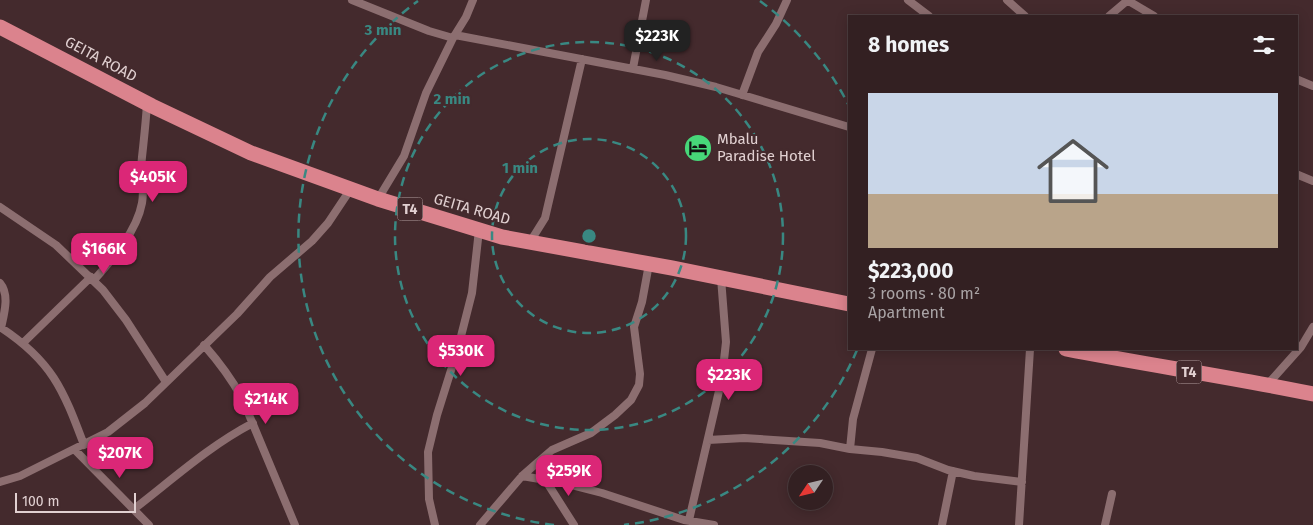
<!DOCTYPE html>
<html lang="en">
<head>
<meta charset="utf-8">
<style>
  body { margin:0; font-family:"Fira Sans",sans-serif; background:#3b282a; color:#f1f3f6; height:100vh; display:flex; flex-direction:column; font-size:19px; white-space:nowrap }
  * { box-sizing:border-box; margin:0 }
  p { font-size:16px; color:#a9a3a5 }
  .icon { flex:none; width:28px; height:28px; fill:none; stroke:currentColor; stroke-width:2; stroke-linecap:round; stroke-linejoin:round }
  .map { position:relative; flex:1; overflow:hidden }
  .side { position:absolute; left:848px; top:15px; width:450px; height:335px; display:flex; flex-direction:column; background:#332022; border-radius:0px; box-shadow:0 2px 12px #0003,0 0 0 1px #4e3e40 }
  .side>* { flex:none }
  .needle { width:32px; rotate:235deg }
  .buttons { position:absolute; left:788px; top:465px; display:grid; gap:10px }
  .buttons a { display:grid; place-items:center; width:45px; height:45px; border-radius:50%; background:#332022; box-shadow:0 2px 12px #0003,0 0 0 1px #4e3e40; font-size:25px }
  .scale { position:absolute; left:15px; bottom:12px; width:121px; box-sizing:border-box; padding-left:5px; border:2px solid #e1d0d1; border-top:0; font-size:14px; line-height:18px; white-space:nowrap; color:#e1d0d1; -webkit-text-stroke:4px #442a2d; paint-order:stroke }
  .price { position:absolute; translate:-50% -42px; padding:0 11px; border-radius:10px; background:#db2777; color:#fff; font-size:16px; line-height:32px; filter:drop-shadow(0 1px 2px #0008) }
  .price::after { content:''; position:absolute; left:50%; top:30px; width:15px; height:11px; margin-left:-8px; background:inherit; clip-path:polygon(0 0,100% 0,50% 100%) }
  .price.selected { background:#222; color:#fff }
  ul { padding:0; list-style:none }
  li { display:grid; align-content:center; gap:10px; height:265px; padding:0 20px }
  li span { display:grid; place-items:center; height:155px; border-radius:0px; color:#555 }
  li>.icon { margin-inline-start:auto }
  span .icon { width:90px; height:90px; fill:#fffc; stroke-width:1 }
  li b { font-size:21px }
  h2 { display:flex; justify-content:space-between; align-items:center; height:60px; padding:0 20px; font-size:21px }
  .map>svg:first-child { display:block }
</style>
</head>
<body>
<div class="map">
<svg width="1313" height="525" viewBox="0 0 1313 525">
  <rect width="100%" height="100%" fill="#442a2d"/>
  <g fill="none" stroke-linecap="round" stroke-linejoin="round">
    <!-- street -->
    <path stroke="#8c6e70" stroke-width="8" d="M 352,0 L 429,31 L 453,38
      M 908,0 L 929,16
      M 1007,0 L 1025,16
      M 1127,0 L 1154,16
      M 1109,16 L 1128,0
      M 455,35 L 665,75 L 716,87 L 849,127
      M 633,68 L 646,0
      M 1296,79 L 1313,86
      M 742,95 L 758,52 L 776,24 L 787,0
      M 1296,174 L 1313,181
      M 378,199 L 404,156 L 426,93 L 453,38 L 466,17 L 473,0
      M 0,207 L 56,245 L 103,290 L 126,320 L 166,382
      M 530,242 L 545,218 L 582,59
      M 94,280 C 112,260 137,231 142,203 C 145,188 140,172 142,157 C 144,139 146,121 147,103
      M 0,283 C 10,295 4,314 1,328
      M 0,327 C 52,361 63,389 84,445
      M 23,343 L 91,277
      M 204,345 C 219,362 231,378 242,398 L 295,525
      M 1267,385 L 1301,347 L 1313,327
      M 708,440 L 744,438 L 820,443 L 850,449 L 882,452 L 917,458 L 948,470 L 974,476 L 1022,482
      M 850,449 L 853,419 L 872,349
      M 75,450 L 149,525
      M 522,476 L 563,483 L 602,493 L 684,520 L 714,525
      M 546,481 L 574,525
      M 0,482 L 20,476 L 108,432 L 145,403 L 237,314 L 270,277 L 312,241 L 328,223 L 350,190
      M 134,509 C 173,479 209,446 253,423
      M 689,520 L 722,378 L 726,342 L 721,278
      M 435,525 L 429,499 L 428,452 L 437,415 L 458,348 L 472,293 L 479,230
      M 480,525 L 522,476 L 538,462 L 552,450 L 591,433 L 615,415 L 631,400 L 639,385 L 640,374 L 634,327 L 642,302 L 649,264
      M 942,525 L 953,471
      M 1019,525 L 1030,349
      M 1105,525 L 1112,494"/>
    <!-- highway -->
    <path stroke="#db838d" stroke-width="15" d="M 0,27 L 152,106 L 251,153 L 378,199 L 502,237 L 672,268 L 849,304
      M 1066,349 C 1148,365 1231,377 1313,394"/>
  </g>
  <!-- distance rings -->
  <g fill="none" stroke="#398882" stroke-width="2.5" stroke-dasharray="9 6">
    <circle cx="589" cy="236" r="97"/>
    <circle cx="589" cy="236" r="194"/>
    <path d="M857 350A291 291 0 0 1 624 525M554 525A291 291 0 0 1 418 1M760 1A291 291 0 0 1 848 104"/>
  </g>
  <!-- icons -->
  <defs>
    <symbol id="hotel-disc" viewBox="-11 -11 22 22"><circle r="9.5" fill="#47d779" stroke="#442a2d"/><path d="M-6-4.5h1.5V1H6V5H4.5V3h-9V5H-6ZM-4 0a1.8 1.8 0 1 1 3.6 0ZM.5 0V-2.5h3Q6-2.5 6 0Z" fill="#111"/></symbol>
  </defs>
  <g fill-rule="evenodd">
    <use href="#hotel-disc" x="682" y="132" width="32" height="32"/>
  </g>
  <g text-anchor="middle" stroke-width="4.5" stroke-linejoin="round" paint-order="stroke">
    <!-- shield labels -->
    <g fill="#442a2d" stroke="#b29ea0" stroke-width="1">
      <rect x="397.5" y="197.5" width="25" height="23" rx="4"/>
      <rect x="1176.5" y="360.5" width="25" height="23" rx="4"/>
    </g>
    <g font-size="14" font-weight="bold" fill="#e1d0d1">
      <text x="410" y="214">T4</text>
      <text x="1189" y="377">T4</text>
    </g>
    <!-- street labels -->
    <g font-size="15" fill="#e1d0d1" stroke="#442a2d">
      <text transform="translate(101 59) rotate(28)" y="5">GEITA ROAD</text>
      <text transform="translate(472 209) rotate(16)" y="5">GEITA ROAD</text>
    </g>
    <!-- poi labels -->
    <g font-size="15" fill="#e1d0d1" stroke="#442a2d" text-anchor="start">
      <text x="717" y="144">Mbalu<tspan x="717" dy="17">Paradise Hotel</tspan></text>
    </g>
  </g>
  <circle cx="589" cy="236" r="8" fill="#398882" stroke="#442a2d" stroke-width="2.5"/>
  <g font-size="15" text-anchor="middle" font-weight="bold" fill="#398882" stroke="#442a2d" stroke-width="4.5" stroke-linejoin="round" paint-order="stroke">
    <text x="383" y="35">3 min</text>
    <text x="452" y="104">2 min</text>
    <text x="520" y="173">1 min</text>
  </g>
</svg>
<div class="buttons">
<a><svg class="needle" viewBox="-14 -14 28 28"><path d="M0-13l5 13h-10z" fill="#e53935"/><path d="M0 13l5-13h-10z" fill="#a9a3a5"/></svg></a>
</div>
<div class="scale">100 m</div>
<b class="price selected" style="left:657px;top:62px">$223K</b>
<b class="price" style="left:153px;top:203px">$405K</b>
<b class="price" style="left:104px;top:275px">$166K</b>
<b class="price" style="left:461px;top:377px">$530K</b>
<b class="price" style="left:729px;top:401px">$223K</b>
<b class="price" style="left:266px;top:425px">$214K</b>
<b class="price" style="left:120px;top:479px">$207K</b>
<b class="price" style="left:569px;top:497px">$259K</b>
<section class="side">
<h2>8 homes<svg class="icon" aria-label="filters" viewBox="0 0 24 24"><path d="M4 7h16M4 17h16"/><circle cx="9" cy="7" r="2"/><circle cx="15" cy="17" r="2"/></svg></h2>
<ul>
<li><span style="background:linear-gradient(#c9d6e8 65%,#b9a48a 0)"><svg class="icon" aria-label="home" viewBox="0 0 24 24"><path d="M3 11l9-7 9 7M6 9v11h12V9"/></svg></span><div><b>$223,000</b><p>3 rooms · 80 m²</p><p>Apartment</p></div></li>
</ul>
</section>
</div>
</body>
</html>
